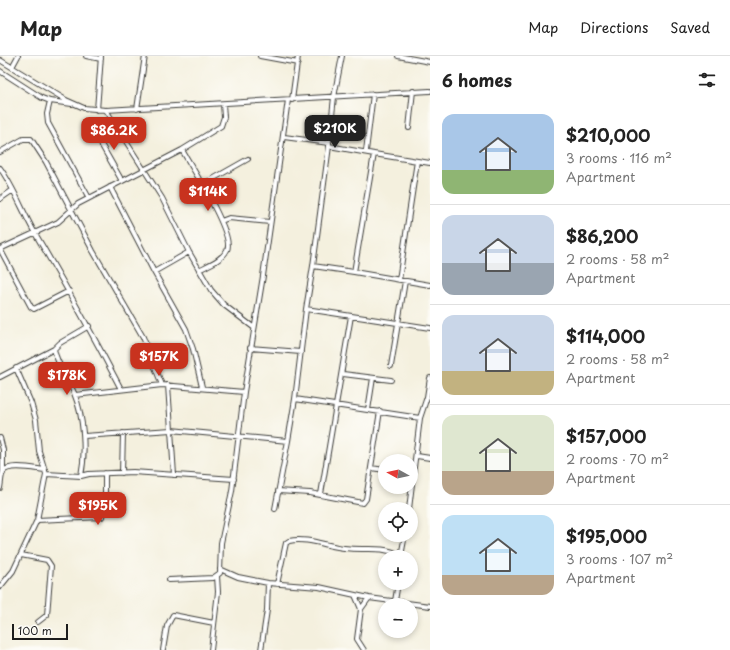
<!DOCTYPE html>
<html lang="en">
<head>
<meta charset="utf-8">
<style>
  body { margin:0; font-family:"Playpen Sans",sans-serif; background:#f2f2f2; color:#222; height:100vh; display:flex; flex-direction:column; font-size:15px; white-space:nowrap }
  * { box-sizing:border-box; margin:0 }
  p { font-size:13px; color:#767676 }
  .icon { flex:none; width:22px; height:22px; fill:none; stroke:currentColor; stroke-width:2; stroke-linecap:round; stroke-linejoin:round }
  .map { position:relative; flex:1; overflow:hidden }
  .side { display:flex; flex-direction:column; background:#fff; width:300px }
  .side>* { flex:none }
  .needle { width:26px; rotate:278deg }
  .controls { position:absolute; left:378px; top:398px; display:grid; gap:8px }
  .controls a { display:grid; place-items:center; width:40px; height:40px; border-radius:50%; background:#fff; box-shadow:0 2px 6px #0003; font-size:20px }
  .scale { position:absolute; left:12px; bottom:10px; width:56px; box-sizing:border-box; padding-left:4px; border:2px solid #1c1c1c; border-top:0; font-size:11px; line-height:14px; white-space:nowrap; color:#1c1c1c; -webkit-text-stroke:3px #fdfcf7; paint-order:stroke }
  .price { position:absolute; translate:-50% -34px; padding:0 9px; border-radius:8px; background:#c8321e; color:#fff; font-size:13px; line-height:26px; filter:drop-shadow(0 1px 2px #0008) }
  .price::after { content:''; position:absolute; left:50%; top:24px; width:12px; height:9px; margin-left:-6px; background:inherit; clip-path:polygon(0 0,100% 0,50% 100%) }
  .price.current { background:#222; color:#fff }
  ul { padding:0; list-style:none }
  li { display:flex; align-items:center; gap:12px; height:100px; padding:0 12px }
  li+li { border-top:1px solid #e0e0e0 }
  li span { display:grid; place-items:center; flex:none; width:112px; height:80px; border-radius:12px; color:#555 }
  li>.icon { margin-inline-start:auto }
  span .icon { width:48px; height:48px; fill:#fffc; stroke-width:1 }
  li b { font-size:17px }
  h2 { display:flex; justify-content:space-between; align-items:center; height:48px; padding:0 12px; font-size:17px }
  header { display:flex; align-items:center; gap:24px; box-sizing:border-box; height:56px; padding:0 20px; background:#fff; border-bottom:1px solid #e0e0e0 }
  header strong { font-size:19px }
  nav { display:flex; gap:22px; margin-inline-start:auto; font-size:14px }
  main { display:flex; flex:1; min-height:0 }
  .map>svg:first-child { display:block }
</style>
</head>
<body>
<header>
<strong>Map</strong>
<nav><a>Map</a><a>Directions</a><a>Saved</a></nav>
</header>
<main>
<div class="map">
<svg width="430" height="594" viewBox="0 0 430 594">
  <rect width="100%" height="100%" fill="#fdfcf7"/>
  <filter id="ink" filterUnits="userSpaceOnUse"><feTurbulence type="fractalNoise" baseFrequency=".025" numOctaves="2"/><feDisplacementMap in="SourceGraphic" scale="8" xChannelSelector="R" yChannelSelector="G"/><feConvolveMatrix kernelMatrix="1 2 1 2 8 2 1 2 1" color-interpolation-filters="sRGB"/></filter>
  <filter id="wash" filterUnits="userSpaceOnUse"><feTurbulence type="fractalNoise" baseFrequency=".012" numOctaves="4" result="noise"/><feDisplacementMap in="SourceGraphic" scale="16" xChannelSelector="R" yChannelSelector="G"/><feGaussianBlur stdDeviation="0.9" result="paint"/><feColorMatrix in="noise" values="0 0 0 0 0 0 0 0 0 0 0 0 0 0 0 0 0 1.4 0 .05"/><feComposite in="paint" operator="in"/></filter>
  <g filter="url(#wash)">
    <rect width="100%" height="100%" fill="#f4f0de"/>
  </g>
  <g filter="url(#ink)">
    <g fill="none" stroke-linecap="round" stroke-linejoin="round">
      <defs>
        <path id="minor" d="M 86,0 L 101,3
          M 260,0 L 298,7
          M 398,0 L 430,6
          M 0,4 L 66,44 L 84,52 L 106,54 L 430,35
          M 12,11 L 18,0
          M 0,15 L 42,42 L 50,45 L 72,48
          M 292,44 L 298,0
          M 50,45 L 47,58 L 48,67 L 89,142
          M 137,53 L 145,0
          M 97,54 L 101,0
          M 106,54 L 162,142 L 189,196 L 211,234 L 224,249 L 253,271
          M 409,72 L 413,35
          M 93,74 L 122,125
          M 284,81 L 329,87 L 334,41 L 342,0
          M 329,90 L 374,98 L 354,216 L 313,210 L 329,90 L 329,87
          M 182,94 C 191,110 235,179 227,194 C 222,204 208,209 199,214
          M 366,95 L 373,38
          M 0,96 L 23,83 L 31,83 L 46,106 L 93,195 L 143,281 L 162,329
          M 374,98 L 430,107
          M 0,112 C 15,133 23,157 36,179 C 66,230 94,281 121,333
          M 202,129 L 248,103
          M 110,131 L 154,216
          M 0,143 L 13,134
          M 221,165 L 229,162 L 270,166
          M 0,193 L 58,166 L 78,148 L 182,94 L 221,70 L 224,61 L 223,48
          M 0,193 L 31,251 L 34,253 L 69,235
          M 189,196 L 154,216 L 186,273 L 193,293 L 202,331
          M 313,210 L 306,253 L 430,272
          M 354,216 L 430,229
          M 399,224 L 417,105
          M 250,292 L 301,296
          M 391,310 L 405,225
          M 343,318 L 391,324
          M 0,321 L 54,293
          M 168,329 L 174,419
          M 75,339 L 162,329 L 244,336
          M 295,343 L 306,253
          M 368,354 L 373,322
          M 84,380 L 171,374 L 288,385 L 275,453
          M 0,382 L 3,394 L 3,417
          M 288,385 L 295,343 L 420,362
          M 417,400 L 430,402
          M 371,412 L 385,414
          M 122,417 L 123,377
          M 46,418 L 81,420 C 86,396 84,361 74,337 C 68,322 57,309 54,293 L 60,287 L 89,270
          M 81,420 L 89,418 L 133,416 L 234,423
          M 0,432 C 1,428 1,420 3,416 C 8,407 36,413 45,414
          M 278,435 L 310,437 L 363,447 L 366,443 L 380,355
          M 321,438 L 351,260
          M 409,453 L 420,362 L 427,341 L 430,322
          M 37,464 L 102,461 L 105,445 L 105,417
          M 21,499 L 47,504 L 51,510 L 47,559 L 38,566
          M 401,500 L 405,479
          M 220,513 L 238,521 L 268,527 L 319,531 L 369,542 L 430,550
          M 169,524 L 213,522 L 220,517 L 221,487 L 232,435 L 244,336 L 263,220 L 288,44
          M 277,528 L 286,487 L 289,485 C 307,481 326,490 344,492 C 368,495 377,489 402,499
          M 0,531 L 13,515 L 37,464 L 46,418 L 39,395 L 36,364 L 31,347 L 16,312
          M 355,539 L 361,553
          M 395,545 L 398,527
          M 163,594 L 167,570 L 173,559 L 214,567
          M 211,594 L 218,536 L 217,520
          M 261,594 L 267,554 L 268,527
          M 364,594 L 357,583 L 361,553 L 369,542"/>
      </defs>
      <!-- minor casing -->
      <use href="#minor" stroke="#3c3c39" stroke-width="6"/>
      <!-- minor -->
      <use href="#minor" stroke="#fff" stroke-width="4"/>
    </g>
  </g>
</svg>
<div class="controls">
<a><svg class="needle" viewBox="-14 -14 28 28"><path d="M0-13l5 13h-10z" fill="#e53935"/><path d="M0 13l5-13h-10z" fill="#767676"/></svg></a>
<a><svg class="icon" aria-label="locate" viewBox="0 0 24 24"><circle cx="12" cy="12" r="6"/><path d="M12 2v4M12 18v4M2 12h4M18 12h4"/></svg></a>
<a>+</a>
<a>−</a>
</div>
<div class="scale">100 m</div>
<b class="price current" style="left:335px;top:93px">$210K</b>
<b class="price" style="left:114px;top:95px">$86.2K</b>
<b class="price" style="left:208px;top:156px">$114K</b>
<b class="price" style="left:159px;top:321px">$157K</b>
<b class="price" style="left:67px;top:340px">$178K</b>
<b class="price" style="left:98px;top:470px">$195K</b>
</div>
<section class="side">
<h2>6 homes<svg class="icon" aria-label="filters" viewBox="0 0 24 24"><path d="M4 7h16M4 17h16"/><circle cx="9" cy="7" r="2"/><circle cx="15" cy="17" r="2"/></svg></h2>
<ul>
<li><span style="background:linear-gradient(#a9c7e8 70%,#8fb573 0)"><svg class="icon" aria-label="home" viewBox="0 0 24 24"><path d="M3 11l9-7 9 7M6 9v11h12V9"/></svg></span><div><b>$210,000</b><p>3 rooms · 116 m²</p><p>Apartment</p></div></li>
<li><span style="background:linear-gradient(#c9d6e8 60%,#9aa5b1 0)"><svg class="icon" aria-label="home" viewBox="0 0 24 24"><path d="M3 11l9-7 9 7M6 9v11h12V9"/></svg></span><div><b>$86,200</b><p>2 rooms · 58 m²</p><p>Apartment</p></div></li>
<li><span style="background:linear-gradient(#c9d6e8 70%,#c2b280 0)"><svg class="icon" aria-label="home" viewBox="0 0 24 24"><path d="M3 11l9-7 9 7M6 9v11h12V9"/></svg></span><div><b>$114,000</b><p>2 rooms · 58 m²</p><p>Apartment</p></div></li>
<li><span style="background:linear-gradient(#dfe7d0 70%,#b9a48a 0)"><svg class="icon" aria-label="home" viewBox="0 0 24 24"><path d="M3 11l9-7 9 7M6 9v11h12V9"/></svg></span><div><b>$157,000</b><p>2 rooms · 70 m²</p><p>Apartment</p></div></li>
<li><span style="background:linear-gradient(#bfe0f5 75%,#b9a48a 0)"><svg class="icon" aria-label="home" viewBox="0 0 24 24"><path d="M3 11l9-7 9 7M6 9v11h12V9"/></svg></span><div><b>$195,000</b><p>3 rooms · 107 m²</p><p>Apartment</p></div></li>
</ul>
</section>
</main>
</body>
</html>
